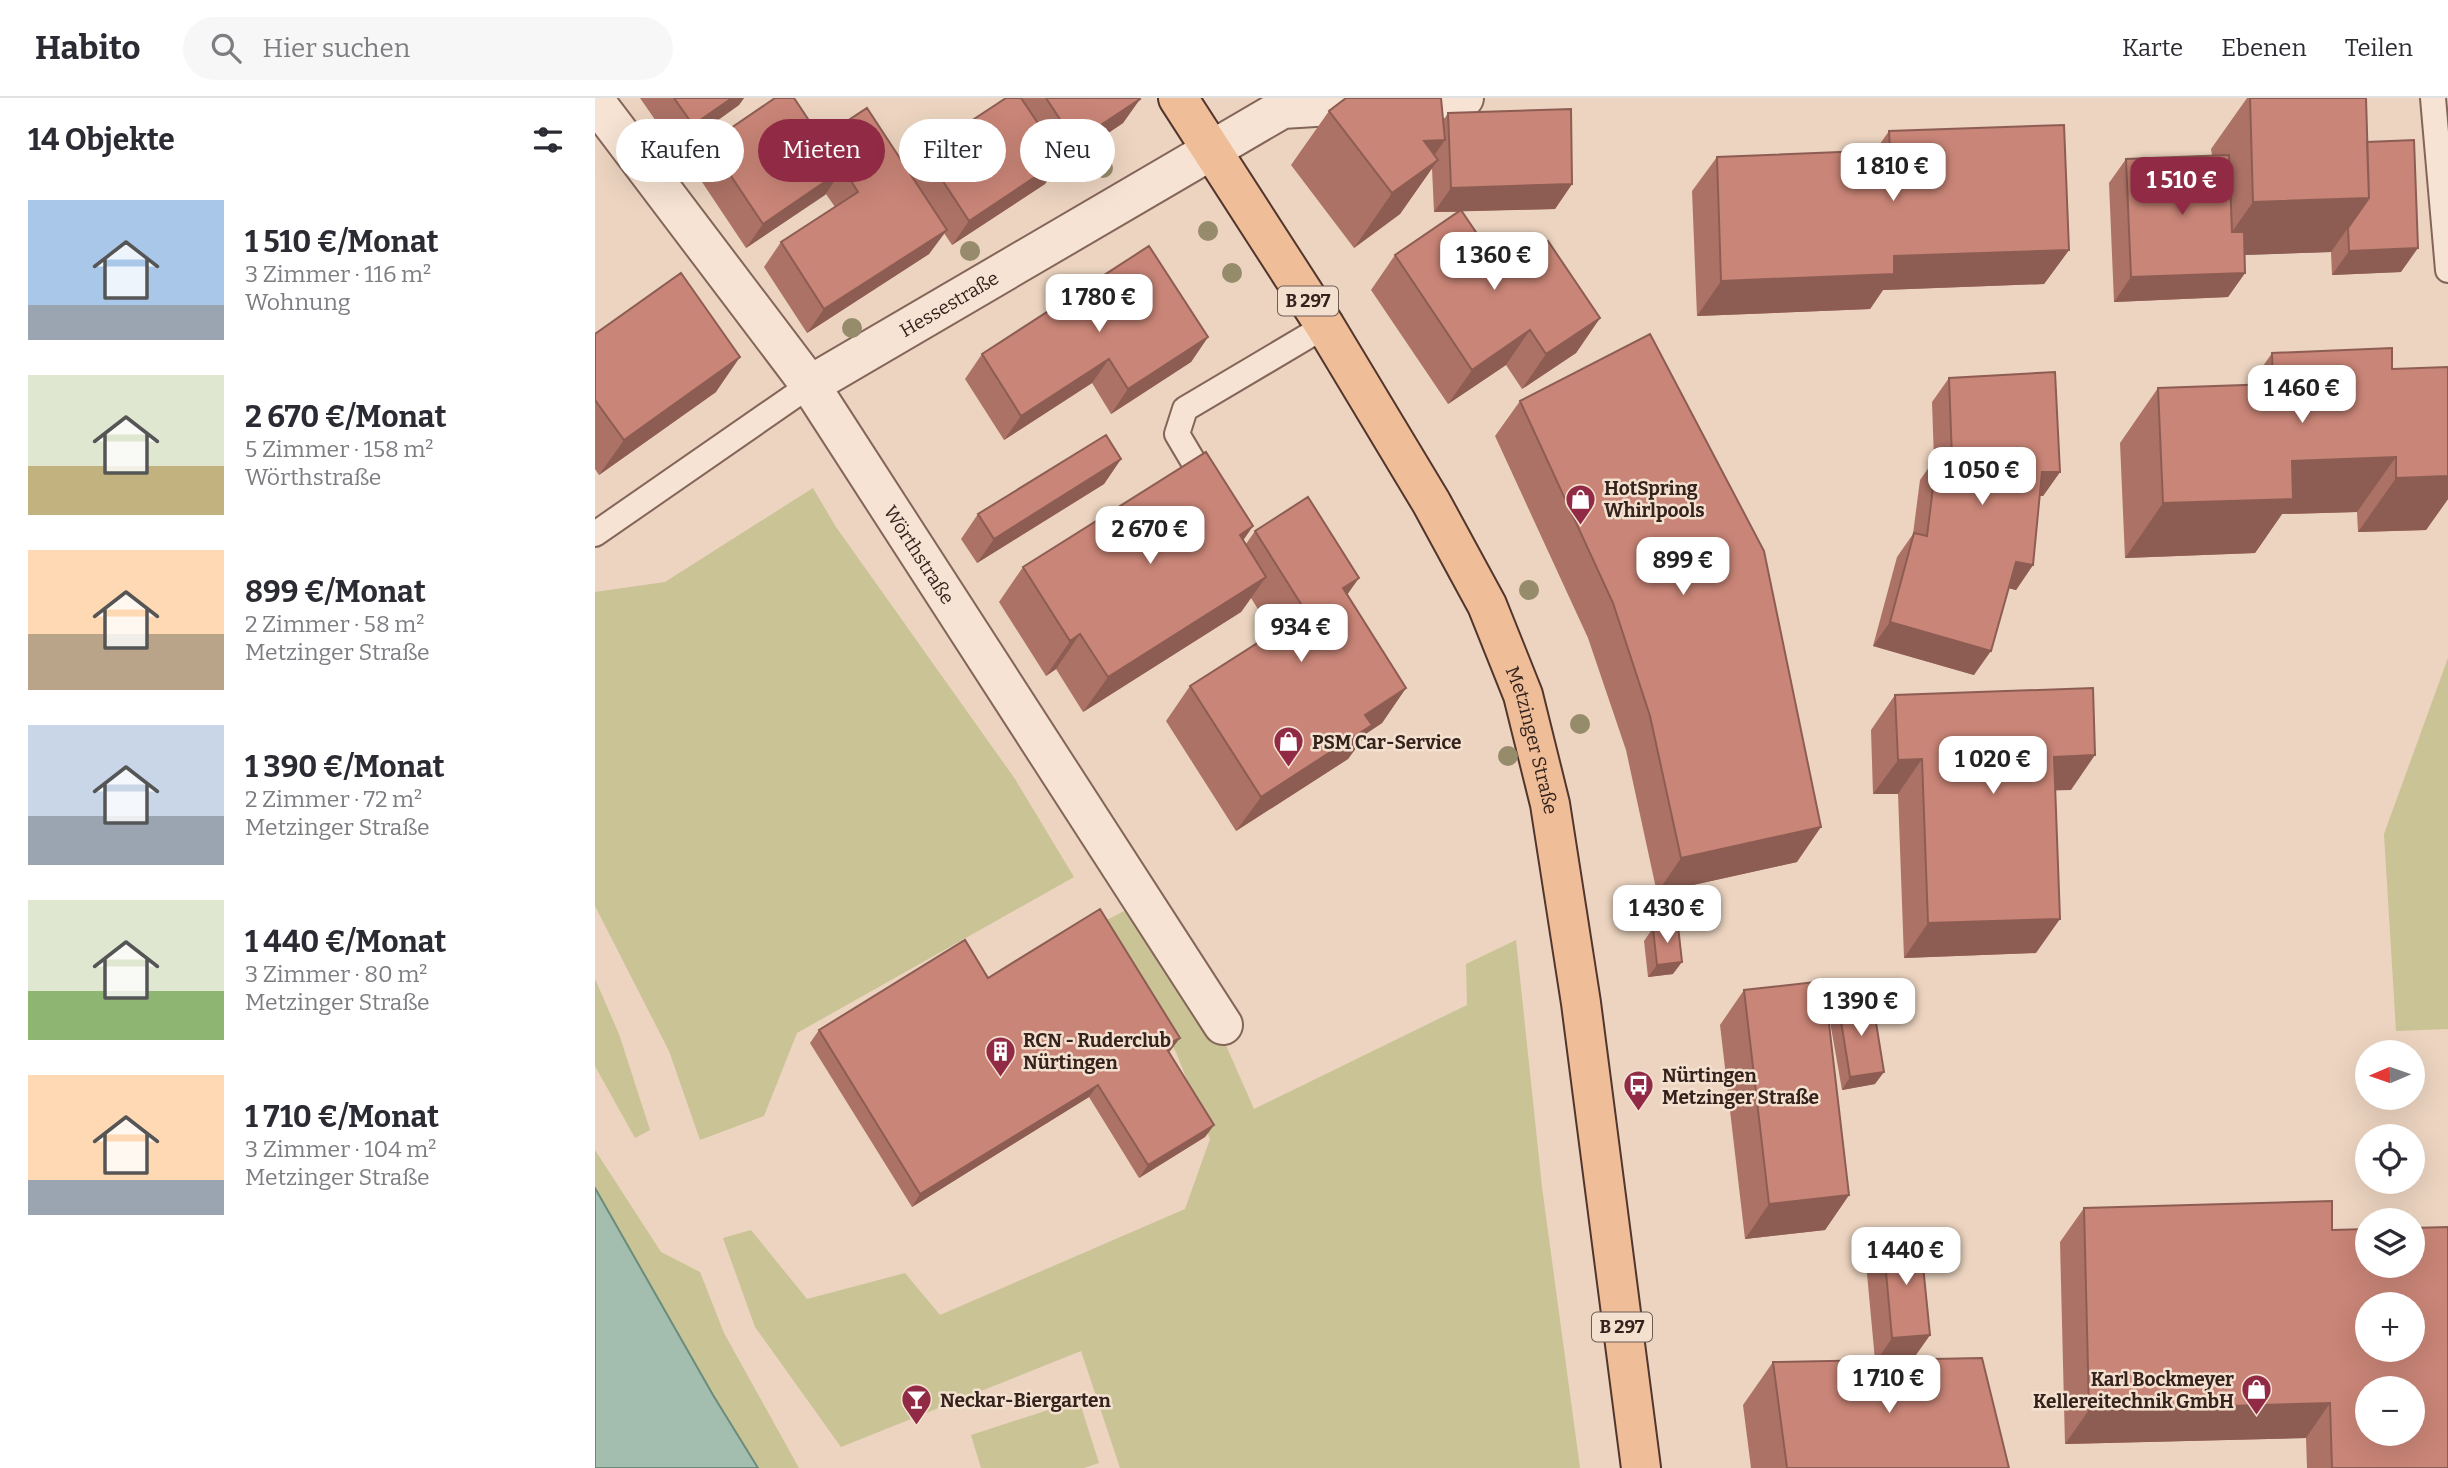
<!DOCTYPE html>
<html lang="de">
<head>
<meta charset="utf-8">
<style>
  body { margin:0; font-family:Bitter,serif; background:#f7f7f7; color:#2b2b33; height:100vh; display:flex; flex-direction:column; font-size:26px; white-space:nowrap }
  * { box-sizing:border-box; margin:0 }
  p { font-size:23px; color:#7c7c81 }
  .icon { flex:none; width:38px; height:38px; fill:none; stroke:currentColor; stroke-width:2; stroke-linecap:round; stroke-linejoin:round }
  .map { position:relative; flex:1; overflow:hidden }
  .panel { display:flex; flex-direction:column; background:#fff; width:595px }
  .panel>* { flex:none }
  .top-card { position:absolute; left:21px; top:21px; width:665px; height:63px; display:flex; gap:14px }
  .needle { width:46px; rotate:268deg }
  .controls { position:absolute; left:1760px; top:942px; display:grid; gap:14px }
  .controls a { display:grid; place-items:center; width:70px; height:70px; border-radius:50%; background:#fff; box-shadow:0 7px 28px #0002; font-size:35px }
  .price { position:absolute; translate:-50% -60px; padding:0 16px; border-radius:14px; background:#fff; color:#222; font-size:23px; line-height:46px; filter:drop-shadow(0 2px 4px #0008) }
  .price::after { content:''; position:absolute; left:50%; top:42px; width:21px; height:16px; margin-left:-10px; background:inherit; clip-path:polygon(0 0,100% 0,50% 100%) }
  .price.current { background:#912b45; color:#fff }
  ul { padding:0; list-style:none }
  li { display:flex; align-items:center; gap:21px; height:175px; padding:0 28px }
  li span { display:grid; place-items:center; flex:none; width:196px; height:140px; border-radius:0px; color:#555 }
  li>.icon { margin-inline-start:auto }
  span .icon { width:84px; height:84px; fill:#fffc; stroke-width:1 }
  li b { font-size:30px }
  h2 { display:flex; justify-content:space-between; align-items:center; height:84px; padding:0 28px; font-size:30px }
  .pill { padding:0 24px; border-radius:32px; background:#fff; box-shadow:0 7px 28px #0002; font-size:24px; line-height:63px }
  .pill.current { background:#912b45; color:#fff }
  header { display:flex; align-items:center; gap:42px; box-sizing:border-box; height:98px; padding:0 35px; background:#fff; border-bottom:2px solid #e1e1e2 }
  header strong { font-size:33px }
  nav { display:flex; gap:38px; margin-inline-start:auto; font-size:24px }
  .search { width:490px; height:63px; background:#f7f7f7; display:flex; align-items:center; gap:18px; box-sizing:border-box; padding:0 24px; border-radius:38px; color:#7c7c81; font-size:26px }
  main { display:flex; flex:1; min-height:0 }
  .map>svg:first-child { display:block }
</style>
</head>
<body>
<header>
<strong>Habito</strong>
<div class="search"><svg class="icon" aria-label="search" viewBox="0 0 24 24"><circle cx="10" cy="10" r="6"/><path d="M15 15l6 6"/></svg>Hier suchen</div>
<nav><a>Karte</a><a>Ebenen</a><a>Teilen</a></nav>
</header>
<main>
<section class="panel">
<h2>14 Objekte<svg class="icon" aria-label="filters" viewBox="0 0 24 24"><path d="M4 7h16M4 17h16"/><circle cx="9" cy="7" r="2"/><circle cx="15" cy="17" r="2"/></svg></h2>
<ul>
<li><span style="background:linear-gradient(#a9c7e8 75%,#9aa5b1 0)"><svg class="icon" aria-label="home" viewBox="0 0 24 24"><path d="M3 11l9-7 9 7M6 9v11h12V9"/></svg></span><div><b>1 510 €/Monat</b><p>3 Zimmer · 116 m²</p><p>Wohnung</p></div></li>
<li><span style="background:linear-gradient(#dfe7d0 65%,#c2b280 0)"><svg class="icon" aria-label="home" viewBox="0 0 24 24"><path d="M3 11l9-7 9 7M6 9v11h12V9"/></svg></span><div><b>2 670 €/Monat</b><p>5 Zimmer · 158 m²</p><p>Wörthstraße</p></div></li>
<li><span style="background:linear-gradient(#ffd9b3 60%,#b9a48a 0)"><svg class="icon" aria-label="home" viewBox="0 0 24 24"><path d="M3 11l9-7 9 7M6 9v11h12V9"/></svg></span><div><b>899 €/Monat</b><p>2 Zimmer · 58 m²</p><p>Metzinger Straße</p></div></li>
<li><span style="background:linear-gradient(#c9d6e8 65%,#9aa5b1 0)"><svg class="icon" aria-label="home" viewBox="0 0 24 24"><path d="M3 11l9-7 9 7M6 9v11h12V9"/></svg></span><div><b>1 390 €/Monat</b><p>2 Zimmer · 72 m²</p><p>Metzinger Straße</p></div></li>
<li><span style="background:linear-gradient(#dfe7d0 65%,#8fb573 0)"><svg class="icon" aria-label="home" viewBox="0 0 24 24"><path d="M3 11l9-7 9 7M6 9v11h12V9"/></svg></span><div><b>1 440 €/Monat</b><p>3 Zimmer · 80 m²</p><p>Metzinger Straße</p></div></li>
<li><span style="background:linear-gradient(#ffd9b3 75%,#9aa5b1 0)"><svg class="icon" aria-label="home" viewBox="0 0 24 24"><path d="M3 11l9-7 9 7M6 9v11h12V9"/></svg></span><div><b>1 710 €/Monat</b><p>3 Zimmer · 104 m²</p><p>Metzinger Straße</p></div></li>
</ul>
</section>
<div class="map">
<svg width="1853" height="1370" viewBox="0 0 1853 1370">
  <rect width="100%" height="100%" fill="#ecd4c0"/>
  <!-- green -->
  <path fill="#c9c395" d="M 218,390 L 241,429 L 420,681 L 479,779 L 202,935 L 169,1018 L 105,1042 L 74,953 L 0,808 L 0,494 L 70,484 Z
    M 1853,560 L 1853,931 L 1801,933 L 1789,736 Z
    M 541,807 L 626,936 L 659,1011 L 872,907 L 871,866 L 921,842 L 947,1089 L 985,1370 L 525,1370 L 486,1253 L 246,1349 L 160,1229 L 128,1140 L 156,1132 L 212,1201 L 310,1175 L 345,1217 L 590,1111 L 615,1041 L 581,954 L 502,827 Z
    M 0,881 L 24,936 L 55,1032 L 40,1040 L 0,968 Z
    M 0,1052 L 66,1154 L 105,1174 L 129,1235 L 204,1370 L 163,1370 L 118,1297 L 0,1090 Z
    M 484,1302 L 504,1365 L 489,1370 L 386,1370 L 376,1337 Z"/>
  <!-- water -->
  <path fill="#a3beaf" stroke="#6b8c7b" stroke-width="2" d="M 0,1090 L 118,1297 L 163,1370 L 0,1370 Z"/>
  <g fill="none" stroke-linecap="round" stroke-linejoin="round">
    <defs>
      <path id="service" d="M 1838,0 L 1853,172
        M 614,390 L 582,336 L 590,311 L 730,228
        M 0,436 L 215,287"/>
      <g id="minor">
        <path id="s1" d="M 0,3 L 215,287 L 628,927"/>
        <path id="s2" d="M 215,287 L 687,11 L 869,0"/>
      </g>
      <g id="primary">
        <path id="s3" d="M 583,0 L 730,228 L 836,404 L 892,507 L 928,597 L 955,706 L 986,905 L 1046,1370"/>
      </g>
    </defs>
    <!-- service casing -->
    <use href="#service" stroke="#846559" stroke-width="28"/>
    <!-- minor casing -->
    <use href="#minor" stroke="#846559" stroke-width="42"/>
    <!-- primary casing -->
    <use href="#primary" stroke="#52352d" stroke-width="42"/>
    <!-- service -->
    <use href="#service" stroke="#f7e3d3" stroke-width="24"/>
    <!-- minor -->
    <use href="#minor" stroke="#f7e3d3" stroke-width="38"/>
    <!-- primary -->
    <use href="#primary" stroke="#efbe98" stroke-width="38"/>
  </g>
  <!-- trees -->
  <g fill="#968b6a">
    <circle cx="508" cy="70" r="10"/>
    <circle cx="613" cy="133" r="10"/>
    <circle cx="375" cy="153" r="10"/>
    <circle cx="637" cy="175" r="10"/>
    <circle cx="257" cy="230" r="10"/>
    <circle cx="934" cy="492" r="10"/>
    <circle cx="985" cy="626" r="10"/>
    <circle cx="913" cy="658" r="10"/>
  </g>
  <!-- wall -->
  <path fill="#ad7266" d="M 45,0 L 149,0 L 144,7 L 81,52 Z
    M 411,0 L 544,0 L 545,1 L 528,25 L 463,69 L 462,68 L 450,86 L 357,147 L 349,135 L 334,156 L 212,235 L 169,169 L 186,144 L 240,109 L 231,96 L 151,150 L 97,69 L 114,45 L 226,41 L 228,39 L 315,75 L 329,54 Z
    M 1652,0 L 1771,0 L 1772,44 L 1806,174 L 1737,177 L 1736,154 L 1650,157 L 1650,175 L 1633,199 L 1519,204 L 1514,85 L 1531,61 L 1617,57 L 1616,51 Z
    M 734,13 L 848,23 L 853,15 L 977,86 L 960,111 L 867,113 L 908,174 L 1005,220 L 981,255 L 927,291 L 911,267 L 853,306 L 776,192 L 800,157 L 863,114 L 839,114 L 837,70 L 805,116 L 759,150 L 696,67 Z
    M 1294,33 L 1474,152 L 1449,186 L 1288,192 L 1275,211 L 1102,218 L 1097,93 L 1122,59 L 1280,53 Z
    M 0,236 L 121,294 L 4,377 L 0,371 Z
    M 613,239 L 596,264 L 516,316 L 497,285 L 409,342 L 370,281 L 387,256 Z
    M 1677,255 L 1797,271 L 1853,269 L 1853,401 L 1831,432 L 1763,434 L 1762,414 L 1687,416 L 1660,455 L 1530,460 L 1525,345 L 1563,290 L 1655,287 Z
    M 1354,280 L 1465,374 L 1448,398 L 1444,398 L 1438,467 L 1421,492 L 1414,490 L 1379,577 L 1278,548 L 1302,459 L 1318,436 L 1325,382 L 1339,362 L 1337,304 Z
    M 925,303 L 1202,764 L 1062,795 L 1031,652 L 993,540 L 900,338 Z
    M 526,361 L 509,386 L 382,465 L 366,441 L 383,416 Z
    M 658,428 L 648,442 L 651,446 L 660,433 L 752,497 L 811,590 L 787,625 L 772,635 L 753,661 L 641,733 L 571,623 L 595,588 L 678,535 L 656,500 L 646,514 L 488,614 L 461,571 L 451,578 L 404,504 L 428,469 Z
    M 1300,597 L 1476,692 L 1461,692 L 1441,855 L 1309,860 L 1303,696 L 1278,696 L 1276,632 Z
    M 1058,830 L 1078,876 L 1053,879 L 1049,843 Z
    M 393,880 L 576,952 L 574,954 L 619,1027 L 610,1039 L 544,1080 L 494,999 L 317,1109 L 215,945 L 224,932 Z
    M 1149,892 L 1254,1097 L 1230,1132 L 1150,1141 L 1125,927 Z
    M 1243,905 L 1280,986 L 1247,992 L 1234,918 Z
    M 1489,1110 L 1737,1132 L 1853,1370 L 1712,1370 L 1711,1340 L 1470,1346 L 1465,1144 Z
    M 1288,1141 L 1335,1237 L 1318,1261 L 1310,1262 L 1414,1370 L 1156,1370 L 1148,1307 L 1178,1264 L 1280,1262 L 1271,1165 Z"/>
  <!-- shaded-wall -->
  <path fill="#8d5d53" d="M 137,0 L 149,0 L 144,7 L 81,52 L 98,27 Z
    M 545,1 L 528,25 L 463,69 L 480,44 Z
    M 850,42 L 829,72 L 843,62 L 805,116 L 759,150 L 797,95 L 829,43 Z
    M 467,61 L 450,86 L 357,147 L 374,123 Z
    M 247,72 L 230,97 L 151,150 L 168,126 Z
    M 977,86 L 960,111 L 839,114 L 856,90 Z
    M 1774,100 L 1736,154 L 1620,158 L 1658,104 Z
    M 352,132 L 334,156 L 212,235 L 229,211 Z
    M 1823,150 L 1806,174 L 1737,177 L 1754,153 Z
    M 1474,152 L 1449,186 L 1288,192 L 1275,211 L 1102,218 L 1126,183 L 1299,158 Z
    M 1650,175 L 1633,199 L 1519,204 L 1536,179 Z
    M 1005,220 L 981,255 L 927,291 L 951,256 Z
    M 935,232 L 911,267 L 853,306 L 877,272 Z
    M 613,239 L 596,264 L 516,316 L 533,291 Z
    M 145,259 L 121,294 L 4,377 L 29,342 Z
    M 514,261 L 497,285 L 409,342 L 426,318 Z
    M 1801,359 L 1762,414 L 1687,416 L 1660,455 L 1530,460 L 1568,405 L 1697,363 Z
    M 526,361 L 509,386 L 382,465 L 399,441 Z
    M 1447,374 L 1465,374 L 1448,398 L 1429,398 Z
    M 1853,378 L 1853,401 L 1831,432 L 1763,434 L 1801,380 Z
    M 658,428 L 634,463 L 645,437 Z
    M 1421,464 L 1438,467 L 1421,492 L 1404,488 Z
    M 671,479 L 646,514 L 488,614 L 513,579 Z
    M 764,480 L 740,514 L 748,490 Z
    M 1295,524 L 1396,553 L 1379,577 L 1278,548 Z
    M 485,536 L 461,571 L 451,578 L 475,543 Z
    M 811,590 L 787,625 L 772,635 L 753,661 L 641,733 L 666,699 L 770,617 Z
    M 1500,657 L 1476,692 L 1435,693 L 1459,659 Z
    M 1327,661 L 1303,696 L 1278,696 L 1303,662 Z
    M 1226,729 L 1202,764 L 1062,795 L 1086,760 Z
    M 1465,821 L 1441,855 L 1309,860 L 1333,825 Z
    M 1087,864 L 1078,876 L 1053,879 L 1062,867 Z
    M 585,940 L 576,952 L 562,961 L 570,948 Z
    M 1289,974 L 1280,986 L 1247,992 L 1255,979 Z
    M 503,987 L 494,999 L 317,1109 L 325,1096 Z
    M 619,1027 L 610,1039 L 544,1080 L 553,1067 Z
    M 1254,1097 L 1230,1132 L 1150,1141 L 1174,1106 Z
    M 1335,1237 L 1318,1261 L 1280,1265 L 1297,1240 Z
    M 1735,1305 L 1711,1340 L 1470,1346 L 1494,1312 Z"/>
  <!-- building -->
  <path fill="#c98577" stroke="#8d5d53" stroke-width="2" fill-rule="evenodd" d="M 79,0 L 137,0 L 98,27 Z
    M 180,0 L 199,0 L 247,72 L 168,126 L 114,45 Z
    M 411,0 L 426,0 L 467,61 L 374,123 L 329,54 Z
    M 451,0 L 544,0 L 545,1 L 480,44 Z
    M 751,0 L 846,0 L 850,42 L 829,43 L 843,62 L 797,95 L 734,13 Z
    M 1655,0 L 1771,0 L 1774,100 L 1658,104 Z
    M 272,10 L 352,132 L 229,211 L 186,144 L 263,94 L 228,39 Z
    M 976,11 L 977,86 L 856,90 L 853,15 Z
    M 1469,27 L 1474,152 L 1299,158 L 1299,176 L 1126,183 L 1122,59 L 1295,52 L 1294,33 Z
    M 1819,42 L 1823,150 L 1754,153 L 1753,130 L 1774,100 L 1772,44 Z
    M 1634,57 L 1637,134 L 1649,134 L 1650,175 L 1536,179 L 1531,61 Z
    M 866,112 L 908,174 L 953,143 L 1005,220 L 951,256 L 935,232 L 877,272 L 800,157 Z
    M 554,148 L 613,239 L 533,291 L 514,261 L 426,318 L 387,256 Z
    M 86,175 L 145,259 L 29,342 L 0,302 L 0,236 Z
    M 1055,236 L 1169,453 L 1226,729 L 1086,760 L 1055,618 L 1018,505 L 925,303 Z
    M 1797,250 L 1797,271 L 1853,269 L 1853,378 L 1801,380 L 1801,359 L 1697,363 L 1698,401 L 1568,405 L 1563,290 L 1678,286 L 1677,255 Z
    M 1460,274 L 1465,374 L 1447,374 L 1438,467 L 1421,464 L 1396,553 L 1295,524 L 1319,435 L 1332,438 L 1342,357 L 1357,360 L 1354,280 Z
    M 511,337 L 526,361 L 399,441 L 383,416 Z
    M 611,354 L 658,428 L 645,437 L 671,479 L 513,579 L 485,536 L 475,543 L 428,469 Z
    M 713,399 L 764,480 L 748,490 L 811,590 L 770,617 L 777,627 L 666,699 L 595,588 L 711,514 L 660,433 Z
    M 1498,590 L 1500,657 L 1459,659 L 1465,821 L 1333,825 L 1327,661 L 1303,662 L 1300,597 Z
    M 505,811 L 585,940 L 570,948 L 619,1027 L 553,1067 L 503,987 L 325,1096 L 224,932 L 370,842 L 393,880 Z
    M 1083,828 L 1087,864 L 1062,867 L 1058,830 Z
    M 1229,883 L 1254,1097 L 1174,1106 L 1149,892 Z
    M 1277,900 L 1289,974 L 1255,979 L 1243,905 Z
    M 1737,1103 L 1737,1132 L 1773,1131 L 1773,1167 L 1818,1167 L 1818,1130 L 1853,1129 L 1853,1370 L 1737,1370 L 1735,1305 L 1494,1312 L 1489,1110 ZM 1773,1206 L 1818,1206 L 1818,1251 L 1773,1251 ZM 1773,1290 L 1818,1290 L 1818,1335 L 1773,1335 Z
    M 1325,1138 L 1335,1237 L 1297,1240 L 1288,1141 Z
    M 1387,1260 L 1414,1370 L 1192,1370 L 1178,1264 Z"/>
  <!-- icons -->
  <defs>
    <symbol id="shop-pin" viewBox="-11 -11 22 30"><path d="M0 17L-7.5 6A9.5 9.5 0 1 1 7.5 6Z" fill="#912b45" stroke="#f4e0cf"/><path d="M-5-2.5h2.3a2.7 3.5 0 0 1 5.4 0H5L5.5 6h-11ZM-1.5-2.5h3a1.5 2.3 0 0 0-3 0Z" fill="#fff"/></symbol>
    <symbol id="building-pin" viewBox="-11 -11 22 30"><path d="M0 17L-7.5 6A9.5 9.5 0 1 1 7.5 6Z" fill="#912b45" stroke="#f4e0cf"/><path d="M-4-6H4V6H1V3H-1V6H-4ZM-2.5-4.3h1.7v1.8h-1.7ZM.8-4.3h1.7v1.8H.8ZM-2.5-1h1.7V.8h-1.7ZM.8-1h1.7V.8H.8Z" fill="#fff"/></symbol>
    <symbol id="bus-pin" viewBox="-11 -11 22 30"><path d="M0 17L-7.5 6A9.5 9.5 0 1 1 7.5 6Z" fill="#912b45" stroke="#f4e0cf"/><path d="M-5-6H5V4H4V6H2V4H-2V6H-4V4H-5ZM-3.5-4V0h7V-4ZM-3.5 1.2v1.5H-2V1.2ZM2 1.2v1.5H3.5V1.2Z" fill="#fff"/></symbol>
    <symbol id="bar-pin" viewBox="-11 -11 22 30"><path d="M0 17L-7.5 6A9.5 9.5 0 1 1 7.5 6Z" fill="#912b45" stroke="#f4e0cf"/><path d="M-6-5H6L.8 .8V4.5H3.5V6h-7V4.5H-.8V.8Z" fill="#fff"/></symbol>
  </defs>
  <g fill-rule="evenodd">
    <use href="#shop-pin" x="968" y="384" width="35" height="47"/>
    <use href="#shop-pin" x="676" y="626" width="35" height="47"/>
    <use href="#building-pin" x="388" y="936" width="35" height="47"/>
    <use href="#bus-pin" x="1026" y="970" width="35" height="47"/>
    <use href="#shop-pin" x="1644" y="1274" width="35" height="47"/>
    <use href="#bar-pin" x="304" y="1284" width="35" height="47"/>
  </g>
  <g text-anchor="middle" stroke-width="5" stroke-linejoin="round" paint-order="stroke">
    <!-- shield labels -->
    <g fill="#f4e0cf" stroke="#6e5b52" stroke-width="2">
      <rect x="683" y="188.5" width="60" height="29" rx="5"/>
      <rect x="997" y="1214.5" width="60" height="29" rx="5"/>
    </g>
    <g font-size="18" font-weight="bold" fill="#34221d">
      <text x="713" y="209">B 297</text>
      <text x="1027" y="1235">B 297</text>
    </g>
    <!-- street labels -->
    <g font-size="19" fill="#34221d" stroke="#f4e0cf">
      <text dy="7" stroke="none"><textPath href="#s2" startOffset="161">Hessestraße</textPath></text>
      <text dy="7" stroke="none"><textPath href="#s1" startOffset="558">Wörthstraße</textPath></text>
      <text dy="7" stroke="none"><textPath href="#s3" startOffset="737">Metzinger Straße</textPath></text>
    </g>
    <!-- poi labels -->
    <g font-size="19" font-weight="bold" fill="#34221d" stroke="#f4e0cf" text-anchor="start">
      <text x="1009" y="397">HotSpring<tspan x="1009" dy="22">Whirlpools</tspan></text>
      <text x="717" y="651">PSM Car-Service</text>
      <text x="428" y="949">RCN - Ruderclub<tspan x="428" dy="22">Nürtingen</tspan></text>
      <text x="1067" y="984">Nürtingen<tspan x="1067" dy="22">Metzinger Straße</tspan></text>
      <text x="1639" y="1288" text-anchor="end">Karl Bockmeyer<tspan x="1639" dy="22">Kellereitechnik GmbH</tspan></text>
      <text x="345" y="1309">Neckar-Biergarten</text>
    </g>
  </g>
</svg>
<div class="controls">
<a><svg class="needle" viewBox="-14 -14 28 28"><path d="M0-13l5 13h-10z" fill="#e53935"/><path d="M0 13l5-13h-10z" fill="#7c7c81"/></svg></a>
<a><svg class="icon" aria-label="locate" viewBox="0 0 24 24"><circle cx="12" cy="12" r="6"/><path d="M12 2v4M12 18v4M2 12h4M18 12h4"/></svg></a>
<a><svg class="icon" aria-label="layers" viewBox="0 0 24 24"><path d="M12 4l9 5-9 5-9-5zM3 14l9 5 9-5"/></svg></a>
<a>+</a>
<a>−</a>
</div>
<b class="price" style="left:1298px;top:105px">1 810 €</b>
<b class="price current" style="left:1587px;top:119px">1 510 €</b>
<b class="price" style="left:899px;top:194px">1 360 €</b>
<b class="price" style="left:504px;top:236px">1 780 €</b>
<b class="price" style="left:1707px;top:327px">1 460 €</b>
<b class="price" style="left:1387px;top:409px">1 050 €</b>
<b class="price" style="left:555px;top:468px">2 670 €</b>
<b class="price" style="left:1088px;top:499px">899 €</b>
<b class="price" style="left:706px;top:566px">934 €</b>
<b class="price" style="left:1398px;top:698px">1 020 €</b>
<b class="price" style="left:1072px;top:847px">1 430 €</b>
<b class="price" style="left:1266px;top:940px">1 390 €</b>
<b class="price" style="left:1311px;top:1189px">1 440 €</b>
<b class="price" style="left:1294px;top:1317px">1 710 €</b>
<div class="top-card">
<a class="pill">Kaufen</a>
<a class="pill current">Mieten</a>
<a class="pill">Filter</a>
<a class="pill">Neu</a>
</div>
</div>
</main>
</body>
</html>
